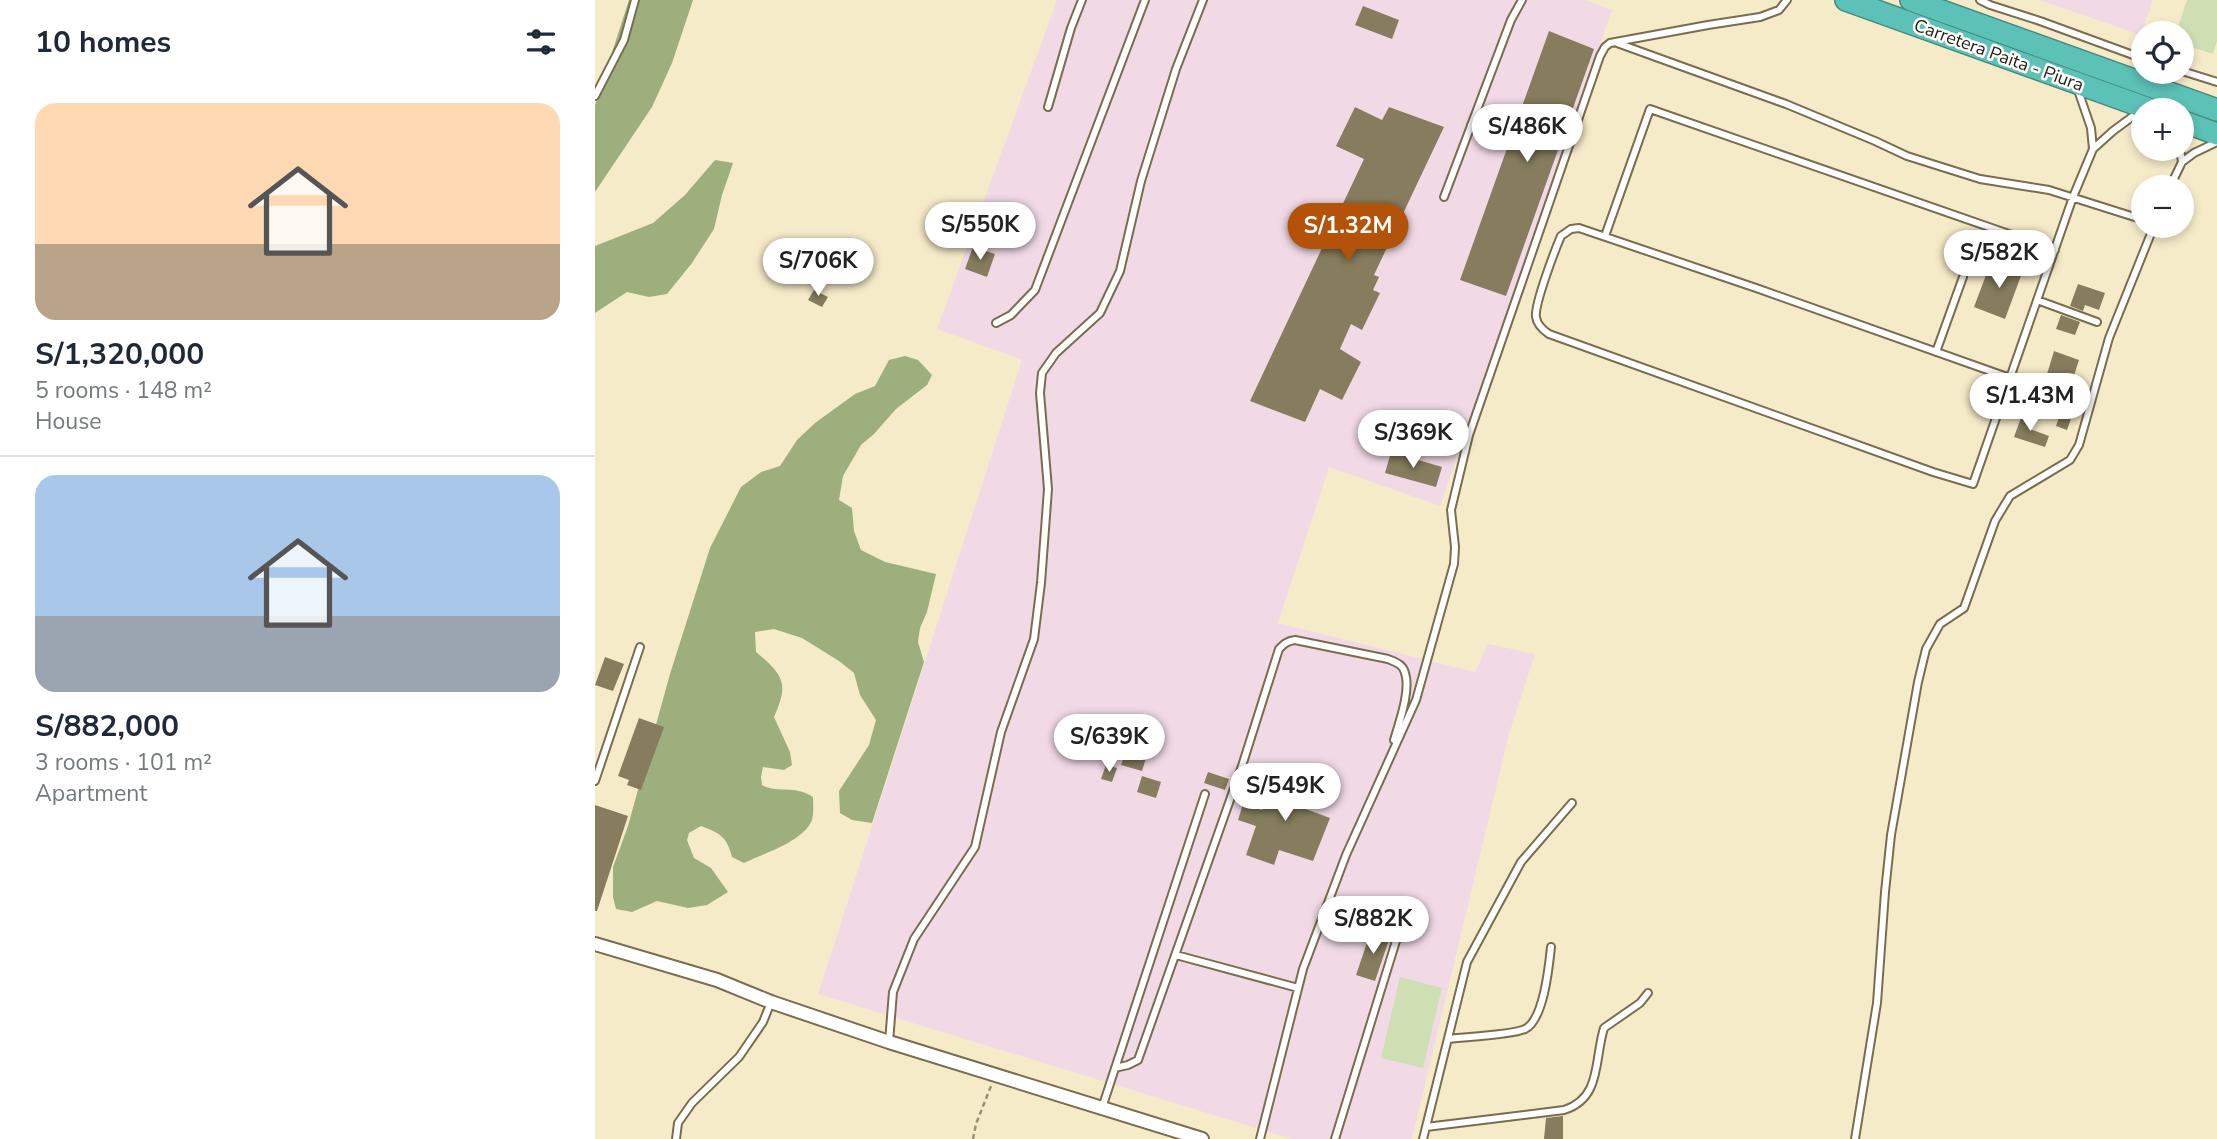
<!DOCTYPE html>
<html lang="en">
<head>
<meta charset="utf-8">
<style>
  body { margin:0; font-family:"Nunito Sans",sans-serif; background:#f6f6f7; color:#1f2937; height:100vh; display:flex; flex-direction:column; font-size:26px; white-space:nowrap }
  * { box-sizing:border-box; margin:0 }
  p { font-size:23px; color:#747a83 }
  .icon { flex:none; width:38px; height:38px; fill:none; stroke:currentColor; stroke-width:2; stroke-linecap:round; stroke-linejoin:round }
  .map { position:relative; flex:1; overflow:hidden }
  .drawer { display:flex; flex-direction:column; background:#fff; width:595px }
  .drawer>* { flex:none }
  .fabs { position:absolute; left:1536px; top:21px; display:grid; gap:14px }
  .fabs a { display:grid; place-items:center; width:63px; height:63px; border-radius:50%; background:#fff; box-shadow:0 4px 10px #0003; font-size:35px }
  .price { position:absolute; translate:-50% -60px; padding:0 16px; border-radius:24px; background:#fff; color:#222; font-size:23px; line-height:46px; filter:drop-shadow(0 2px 4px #0008) }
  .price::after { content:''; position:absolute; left:50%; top:42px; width:21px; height:16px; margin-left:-10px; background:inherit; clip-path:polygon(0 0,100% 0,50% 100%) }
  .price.on { background:#b25309; color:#fff }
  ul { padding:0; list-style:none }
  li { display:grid; align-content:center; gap:14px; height:371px; padding:0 35px }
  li+li { border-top:2px solid #e0e1e3 }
  li span { display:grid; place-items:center; height:217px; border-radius:21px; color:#555 }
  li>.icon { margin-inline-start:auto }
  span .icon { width:126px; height:126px; fill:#fffc; stroke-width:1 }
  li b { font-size:30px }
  h2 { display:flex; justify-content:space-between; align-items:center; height:84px; padding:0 35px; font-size:30px }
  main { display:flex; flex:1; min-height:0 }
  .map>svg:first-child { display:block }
</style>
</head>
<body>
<main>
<section class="drawer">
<h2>10 homes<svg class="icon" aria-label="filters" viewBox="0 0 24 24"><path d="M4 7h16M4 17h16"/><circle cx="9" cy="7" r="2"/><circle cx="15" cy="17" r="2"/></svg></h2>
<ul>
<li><span style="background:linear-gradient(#ffd9b3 65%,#b9a48a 0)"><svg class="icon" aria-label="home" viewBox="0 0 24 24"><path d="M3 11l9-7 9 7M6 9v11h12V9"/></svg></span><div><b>S/1,320,000</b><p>5 rooms · 148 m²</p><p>House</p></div></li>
<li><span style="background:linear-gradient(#a9c7e8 65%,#9aa5b1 0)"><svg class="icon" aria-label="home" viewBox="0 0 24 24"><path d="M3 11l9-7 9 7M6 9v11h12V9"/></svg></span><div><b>S/882,000</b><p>3 rooms · 101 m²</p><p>Apartment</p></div></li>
</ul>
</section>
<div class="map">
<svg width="1622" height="1139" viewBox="0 0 1622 1139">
  <rect width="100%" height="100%" fill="#f6ebc9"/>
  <!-- industrial -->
  <path fill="#f1dae6" d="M 462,0 L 990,0 L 1017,10 L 845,506 L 734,467 L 683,623 L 880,672 L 893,644 L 940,654 L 914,734 L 817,1139 L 697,1139 L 223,994 L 427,360 L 342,329 Z
    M 1444,0 L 1558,0 L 1546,35 Z"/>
  <!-- green -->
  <path fill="#cedfb3" d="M 1592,0 L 1622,0 L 1622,41 L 1618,54 L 1587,44 L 1587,33 L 1581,33 Z
    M 805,977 L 847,988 L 828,1068 L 786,1058 Z"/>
  <!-- forest -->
  <path fill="#9daf7d" d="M 34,0 L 98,0 L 77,63 L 57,107 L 0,192 L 0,105 Z
    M 120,160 L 138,163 L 127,195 L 119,229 L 97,263 L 72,294 L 54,297 L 32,292 L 0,313 L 0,246 L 58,223 L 90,195 Z
    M 310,356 L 323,360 L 337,375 L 332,385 L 301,409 L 279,434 L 266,445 L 248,476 L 244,500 L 257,508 L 259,531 L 266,550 L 290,562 L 341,574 L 332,612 L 325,628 L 323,642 L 329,662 L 277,823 L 257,820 L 245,813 L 244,791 L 274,745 L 281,720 L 265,695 L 259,673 L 244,661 L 207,638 L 179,629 L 160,632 L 161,652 C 189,675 194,684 179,717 L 195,752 L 197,765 L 189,770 L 168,767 L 166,777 L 167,785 C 182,794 198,784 218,797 C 218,804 219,813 217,820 C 208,842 169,853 149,863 L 137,857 C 132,837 125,833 106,826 L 94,833 L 92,840 L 99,858 L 116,868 L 133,892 L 112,905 L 93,908 L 62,901 L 37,912 L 21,909 L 18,897 L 18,867 L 33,826 L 75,674 L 115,548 L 146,487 L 166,472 L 185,466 L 202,440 L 220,423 L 260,394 L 280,386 L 294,360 Z"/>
  <!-- building -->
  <path fill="#877d5e" d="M 768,6 L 804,20 L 797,39 L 760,25 Z
    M 954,31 L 999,49 L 911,296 L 865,280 Z
    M 760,107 L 787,120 L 794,107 L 849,127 L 779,275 L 784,277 L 778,290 L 785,293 L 767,330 L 756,324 L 745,349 L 766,362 L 747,400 L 725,389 L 710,422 L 655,401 L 769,159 L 741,146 Z
    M 378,247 L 400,254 L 392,277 L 370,269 Z
    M 1416,260 L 1430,265 L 1410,319 L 1379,307 L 1394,267 L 1411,273 Z
    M 1483,284 L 1510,293 L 1504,310 L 1490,305 L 1488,311 L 1475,306 Z
    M 219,290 L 233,297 L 227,307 L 213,300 Z
    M 1466,315 L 1485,322 L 1480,335 L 1461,329 Z
    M 1459,351 L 1484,360 L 1473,394 L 1483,398 L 1472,430 L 1461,426 L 1466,411 L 1443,404 Z
    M 1427,415 L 1439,419 L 1435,429 L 1454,436 L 1450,447 L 1419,437 Z
    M 796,452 L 847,467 L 841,487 L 790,473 Z
    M 10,657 L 29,664 L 18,691 L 0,685 Z
    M 44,718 L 69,727 L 46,790 L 32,785 L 34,780 L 23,776 Z
    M 532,748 L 552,755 L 547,771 L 526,765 Z
    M 511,765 L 522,768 L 517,782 L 506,779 Z
    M 688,766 L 711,774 L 700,805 L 735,818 L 718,861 L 684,850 L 679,865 L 651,855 L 661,826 L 643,820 L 648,804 L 667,810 L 668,806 L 674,809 Z
    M 613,772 L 634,779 L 630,790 L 609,783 Z
    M 547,776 L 566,782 L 561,798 L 542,792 Z
    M 0,805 L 33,816 L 2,911 L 0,911 Z
    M 776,931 L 795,937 L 780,981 L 761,975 Z
    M 968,1116 L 968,1139 L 949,1139 L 951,1118 Z"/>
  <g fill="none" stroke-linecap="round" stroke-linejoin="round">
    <defs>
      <path id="lane" d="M 1385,0 L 1395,5 L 1445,21 L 1549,59
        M 1022,43 L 1191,104 L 1280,141 L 1312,156 L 1385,179 L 1454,190 L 1549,220
        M 1587,71 L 1622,82
        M 1483,90 L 1496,128 L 1498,149
        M 0,96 L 29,40 L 40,0
        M 453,107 L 476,28 L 487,0
        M 876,125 L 908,139
        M 1587,162 L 1599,153 L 1622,142
        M 1575,187 L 1587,162 L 1585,149
        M 849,197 L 916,20 L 927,0
        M 1010,236 L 1055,109 L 1460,250
        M 1442,300 L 1502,322
        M 401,323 L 416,315 L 440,290 L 550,0
        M 1341,352 L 1368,277
        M 1415,378 L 1164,289 L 984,228 L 976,229 L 966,236 C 960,250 939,305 941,317 C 942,325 948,330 954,334 L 1338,472 L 1378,484 L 1478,197 L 1498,149 L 1518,131 L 1545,111
        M 0,781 L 45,647
        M 581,955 L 703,988
        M 853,1039 C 869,1037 918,1035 930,1029 C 949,1020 954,966 956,947
        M 294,1042 L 298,992 L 319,939 L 380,847 L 406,732 L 439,639 L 446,583 L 453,489 L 445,393 L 447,373 L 461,353 L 505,313 L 525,271 L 546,181 L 581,69 L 608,0
        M 520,1068 L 533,1065 L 543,1060 L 647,766 L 684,649 C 689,644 692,641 700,640 L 793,659 C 800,662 808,664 810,673 C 816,690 804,723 799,740
        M 507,1108 L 610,794
        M 831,1127 L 969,1110 C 1007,1098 999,1060 1009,1028 L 1045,1003 L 1053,993
        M 81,1139 L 83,1123 L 97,1103 L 144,1057 L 168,1022 L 176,1002
        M 665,1139 L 708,969 L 751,855 L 821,700 L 859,564 L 860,547 L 856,510 L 874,435 L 1005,56 L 1010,47 L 1015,43 L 1113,25 L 1165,17 L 1184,10 L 1192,0
        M 740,1139 L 801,941
        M 828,1139 L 872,962 L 926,862 L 977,803
        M 1260,1139 L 1282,1003 L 1290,892 L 1296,835 L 1323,682 L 1331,649 L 1345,624 L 1369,608 L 1400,521 L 1415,496 L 1475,460 L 1484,445 L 1514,338 L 1559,226"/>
      <path id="street" d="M 0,944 L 122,980 L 176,1002 L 294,1042 L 607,1139"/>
      <path id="highway" d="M 1251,0 L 1557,110
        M 1316,0 L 1622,110
        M 1587,121 L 1622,134"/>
    </defs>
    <!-- lane casing -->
    <use href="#lane" stroke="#786d4f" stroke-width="10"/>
    <!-- street casing -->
    <use href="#street" stroke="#786d4f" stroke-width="16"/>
    <!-- highway casing -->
    <use href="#highway" stroke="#48887d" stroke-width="24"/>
    <!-- path -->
    <path stroke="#989078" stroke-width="2.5" stroke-dasharray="5 3.5" stroke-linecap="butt" d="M 378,1139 L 381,1124 L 396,1086"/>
    <!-- lane -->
    <use href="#lane" stroke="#fff" stroke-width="6"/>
    <!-- street -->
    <use href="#street" stroke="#fff" stroke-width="12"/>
    <!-- highway -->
    <use href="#highway" stroke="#5cc1b6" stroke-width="21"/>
  </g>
  <g text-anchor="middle" stroke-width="5" stroke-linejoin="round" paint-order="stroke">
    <!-- street labels -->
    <g font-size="18" fill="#231f12" stroke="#fff">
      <text transform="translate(1404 55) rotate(20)" y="6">Carretera Paita - Piura</text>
    </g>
  </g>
</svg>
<div class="fabs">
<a><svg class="icon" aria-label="locate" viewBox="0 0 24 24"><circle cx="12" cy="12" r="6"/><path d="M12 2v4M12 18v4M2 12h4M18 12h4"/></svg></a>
<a>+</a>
<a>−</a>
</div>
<b class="price" style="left:932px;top:164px">S/486K</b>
<b class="price" style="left:385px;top:262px">S/550K</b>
<b class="price on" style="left:753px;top:263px">S/1.32M</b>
<b class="price" style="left:1404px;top:290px">S/582K</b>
<b class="price" style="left:223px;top:298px">S/706K</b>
<b class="price" style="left:1435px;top:433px">S/1.43M</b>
<b class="price" style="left:818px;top:470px">S/369K</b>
<b class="price" style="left:514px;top:774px">S/639K</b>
<b class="price" style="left:690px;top:823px">S/549K</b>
<b class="price" style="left:778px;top:956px">S/882K</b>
</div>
</main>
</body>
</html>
